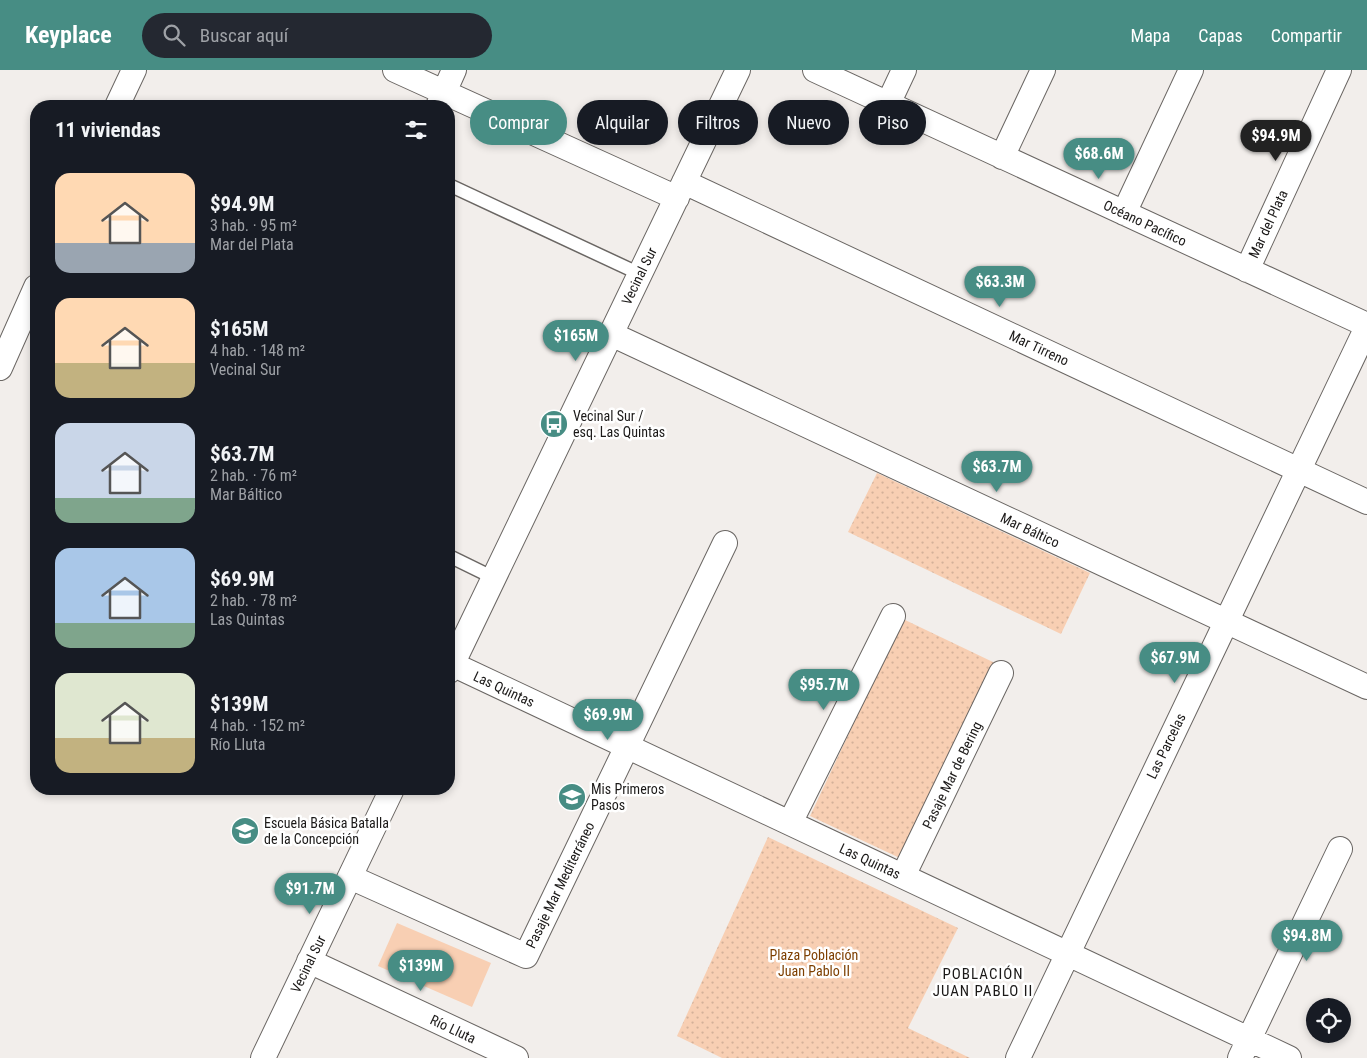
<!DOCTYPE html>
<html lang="es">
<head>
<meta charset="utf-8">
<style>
  body { margin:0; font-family:"Roboto Condensed",sans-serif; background:#242831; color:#f1f3f6; height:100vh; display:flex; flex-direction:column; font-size:19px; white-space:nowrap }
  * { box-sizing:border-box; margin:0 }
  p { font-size:16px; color:#9ea1a6 }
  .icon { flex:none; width:28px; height:28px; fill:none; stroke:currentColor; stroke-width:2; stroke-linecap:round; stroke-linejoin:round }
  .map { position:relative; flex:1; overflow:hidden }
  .panel { position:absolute; left:30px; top:30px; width:425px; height:695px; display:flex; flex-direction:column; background:#171b24; border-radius:20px; box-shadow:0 2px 8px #0003 }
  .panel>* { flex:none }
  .banner { position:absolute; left:470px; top:30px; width:475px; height:45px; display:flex; gap:10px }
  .controls { position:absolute; left:1306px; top:928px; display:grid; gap:10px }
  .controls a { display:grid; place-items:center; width:45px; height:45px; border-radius:50%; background:#171b24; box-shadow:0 2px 8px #0003; font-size:25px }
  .price { position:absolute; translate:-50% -42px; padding:0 11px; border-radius:18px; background:#478d84; color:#fff; font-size:16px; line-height:32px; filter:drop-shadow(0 1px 2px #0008) }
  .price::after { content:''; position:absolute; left:50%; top:30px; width:15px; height:11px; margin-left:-8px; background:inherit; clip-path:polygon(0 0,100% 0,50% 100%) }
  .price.on { background:#222; color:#fff }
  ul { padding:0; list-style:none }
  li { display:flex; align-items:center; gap:15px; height:125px; padding:0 25px }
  li span { display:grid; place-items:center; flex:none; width:140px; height:100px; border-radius:15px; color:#555 }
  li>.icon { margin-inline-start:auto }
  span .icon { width:60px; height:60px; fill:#fffc; stroke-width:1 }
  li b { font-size:21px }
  h2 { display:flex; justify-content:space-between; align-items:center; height:60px; padding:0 25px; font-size:21px }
  .chip { padding:0 18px; border-radius:22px; background:#171b24; box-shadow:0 2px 8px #0003; font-size:18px; line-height:45px }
  .chip.on { background:#478d84; color:#fff }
  header { display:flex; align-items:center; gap:30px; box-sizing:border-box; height:70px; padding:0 25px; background:#478d84; color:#fff }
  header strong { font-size:24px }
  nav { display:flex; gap:28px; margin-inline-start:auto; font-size:18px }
  .search { width:350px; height:45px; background:#242831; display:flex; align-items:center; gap:12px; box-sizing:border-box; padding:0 18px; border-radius:28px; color:#9ea1a6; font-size:19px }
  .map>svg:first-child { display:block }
</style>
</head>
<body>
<header>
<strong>Keyplace</strong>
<div class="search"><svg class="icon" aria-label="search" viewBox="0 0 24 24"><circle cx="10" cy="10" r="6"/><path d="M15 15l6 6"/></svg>Buscar aquí</div>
<nav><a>Mapa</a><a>Capas</a><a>Compartir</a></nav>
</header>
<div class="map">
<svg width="1367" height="988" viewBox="0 0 1367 988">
  <defs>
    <pattern id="park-dots" width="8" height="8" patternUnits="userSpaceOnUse" patternTransform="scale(1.25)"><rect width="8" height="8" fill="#f8cfb3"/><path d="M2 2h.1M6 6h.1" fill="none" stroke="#d4b199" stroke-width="1.8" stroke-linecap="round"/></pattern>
  </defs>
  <rect width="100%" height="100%" fill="#f2eeeb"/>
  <!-- grass -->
  <path fill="#f8cfb3" d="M 397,853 L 491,893 L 472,937 L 378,896 Z"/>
  <!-- park -->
  <path fill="url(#park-dots)" d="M 877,403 L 1090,503 L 1061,564 L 848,462 Z
    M 903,549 L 995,593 L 902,789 L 810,746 Z
    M 768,767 L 958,858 L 908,958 L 970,988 L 722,988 L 677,966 Z"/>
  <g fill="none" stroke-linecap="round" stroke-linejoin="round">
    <defs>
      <path id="lane" d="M 449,115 L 640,204
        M 449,486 L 494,508"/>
      <path id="street" d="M 395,0 L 677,128
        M 815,0 L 1367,255
        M 888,34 L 904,0
        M 117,36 L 134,0
        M 438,36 L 454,0
        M 1002,87 L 1043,0
        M 684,112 L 1367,432
        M 1124,143 L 1191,0
        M 1247,200 L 1339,0
        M 611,264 L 1367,617
        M 0,298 L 36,217
        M 452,594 L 1289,988
        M 449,601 L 738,0
        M 790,753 L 893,546
        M 903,806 L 1001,603
        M 350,807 L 526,886 L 725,473
        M 309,891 L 516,988
        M 263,988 L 392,719
        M 1018,988 L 1367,257
        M 1240,988 L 1340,779"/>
    </defs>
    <!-- lane casing -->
    <use href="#lane" stroke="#6a6663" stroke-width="15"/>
    <!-- street casing -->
    <use href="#street" stroke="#6a6663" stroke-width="26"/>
    <!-- lane -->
    <use href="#lane" stroke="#fff" stroke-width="12"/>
    <!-- street -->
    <use href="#street" stroke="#fff" stroke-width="24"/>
  </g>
  <!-- icons -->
  <defs>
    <symbol id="bus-disc" viewBox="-11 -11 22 22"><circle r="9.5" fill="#478d84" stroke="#fff"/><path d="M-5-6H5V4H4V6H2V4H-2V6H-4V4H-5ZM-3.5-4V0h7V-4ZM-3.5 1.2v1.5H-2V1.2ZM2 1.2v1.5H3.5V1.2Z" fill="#fff"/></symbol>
    <symbol id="school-disc" viewBox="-11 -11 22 22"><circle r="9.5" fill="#478d84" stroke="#fff"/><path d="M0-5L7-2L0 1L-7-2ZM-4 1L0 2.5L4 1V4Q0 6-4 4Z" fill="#fff"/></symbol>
  </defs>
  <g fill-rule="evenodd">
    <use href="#bus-disc" x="538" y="338" width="32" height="32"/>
    <use href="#school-disc" x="556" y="711" width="32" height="32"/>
    <use href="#school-disc" x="229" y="745" width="32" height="32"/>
  </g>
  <g text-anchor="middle" stroke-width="5" stroke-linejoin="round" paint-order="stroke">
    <!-- street labels -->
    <g font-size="14" fill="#1b1918" stroke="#fff">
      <text transform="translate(1145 153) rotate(25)" y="5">Océano Pacífico</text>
      <text transform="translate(1268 154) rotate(-65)" y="5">Mar del Plata</text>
      <text transform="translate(639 206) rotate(-64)" y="5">Vecinal Sur</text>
      <text transform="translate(1039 278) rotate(25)" y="5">Mar Tirreno</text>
      <text transform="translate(1030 460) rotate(25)" y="5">Mar Báltico</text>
      <text transform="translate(504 619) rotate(25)" y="5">Las Quintas</text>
      <text transform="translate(1166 676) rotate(-64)" y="5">Las Parcelas</text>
      <text transform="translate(952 705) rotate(-64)" y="5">Pasaje Mar de Bering</text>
      <text transform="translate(870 791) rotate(25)" y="5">Las Quintas</text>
      <text transform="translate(560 815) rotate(-64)" y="5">Pasaje Mar Mediterráneo</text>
      <text transform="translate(308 894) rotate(-64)" y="5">Vecinal Sur</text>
      <text transform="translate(453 959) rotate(25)" y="5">Río Lluta</text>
    </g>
    <!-- poi labels -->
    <g font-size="14" fill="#1b1918" stroke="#fff" text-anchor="start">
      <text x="573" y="351">Vecinal Sur /<tspan x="573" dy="16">esq. Las Quintas</tspan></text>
      <text x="591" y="724">Mis Primeros<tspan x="591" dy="16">Pasos</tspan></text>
      <text x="264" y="758">Escuela Básica Batalla<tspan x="264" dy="16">de la Concepción</tspan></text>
    </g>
    <!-- park labels -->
    <g font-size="14" fill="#7d3f00" stroke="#fff">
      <text x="814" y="890">Plaza Población<tspan x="814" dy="16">Juan Pablo II</tspan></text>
    </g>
    <!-- neighbourhood labels -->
    <g font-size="15" letter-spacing="1" fill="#1b1918" stroke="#fff">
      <text x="983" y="909">POBLACIÓN<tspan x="983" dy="17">JUAN PABLO II</tspan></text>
    </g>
  </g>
</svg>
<div class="controls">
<a><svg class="icon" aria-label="locate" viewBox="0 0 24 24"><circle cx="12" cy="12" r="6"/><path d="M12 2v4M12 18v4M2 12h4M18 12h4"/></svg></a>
</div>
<b class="price on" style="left:1276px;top:92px">$94.9M</b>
<b class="price" style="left:1099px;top:110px">$68.6M</b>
<b class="price" style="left:1000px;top:238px">$63.3M</b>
<b class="price" style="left:576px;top:292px">$165M</b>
<b class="price" style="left:997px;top:423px">$63.7M</b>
<b class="price" style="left:1175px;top:614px">$67.9M</b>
<b class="price" style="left:824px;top:641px">$95.7M</b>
<b class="price" style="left:608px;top:671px">$69.9M</b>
<b class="price" style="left:310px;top:845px">$91.7M</b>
<b class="price" style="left:1307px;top:892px">$94.8M</b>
<b class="price" style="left:421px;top:922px">$139M</b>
<div class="banner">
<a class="chip on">Comprar</a>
<a class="chip">Alquilar</a>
<a class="chip">Filtros</a>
<a class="chip">Nuevo</a>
<a class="chip">Piso</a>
</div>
<section class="panel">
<h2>11 viviendas<svg class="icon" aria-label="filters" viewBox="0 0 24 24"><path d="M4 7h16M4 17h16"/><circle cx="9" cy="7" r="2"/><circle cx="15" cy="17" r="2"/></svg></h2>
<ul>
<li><span style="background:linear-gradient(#ffd9b3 70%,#9aa5b1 0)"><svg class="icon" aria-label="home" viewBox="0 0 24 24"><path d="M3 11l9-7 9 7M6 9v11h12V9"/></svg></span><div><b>$94.9M</b><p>3 hab. · 95 m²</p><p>Mar del Plata</p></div></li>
<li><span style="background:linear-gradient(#ffd9b3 65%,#c2b280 0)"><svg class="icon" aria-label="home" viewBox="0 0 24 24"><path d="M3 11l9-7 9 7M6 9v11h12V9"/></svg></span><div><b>$165M</b><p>4 hab. · 148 m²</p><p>Vecinal Sur</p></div></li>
<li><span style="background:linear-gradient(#c9d6e8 75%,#7fa58c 0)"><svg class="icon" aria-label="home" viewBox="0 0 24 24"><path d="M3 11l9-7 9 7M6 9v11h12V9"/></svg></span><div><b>$63.7M</b><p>2 hab. · 76 m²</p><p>Mar Báltico</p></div></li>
<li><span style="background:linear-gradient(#a9c7e8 75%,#7fa58c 0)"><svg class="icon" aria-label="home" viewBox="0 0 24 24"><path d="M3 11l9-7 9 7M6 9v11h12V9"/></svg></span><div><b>$69.9M</b><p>2 hab. · 78 m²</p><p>Las Quintas</p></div></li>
<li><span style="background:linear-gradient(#dfe7d0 65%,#c2b280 0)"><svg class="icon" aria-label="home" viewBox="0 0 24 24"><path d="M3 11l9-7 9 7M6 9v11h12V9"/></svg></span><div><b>$139M</b><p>4 hab. · 152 m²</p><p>Río Lluta</p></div></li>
</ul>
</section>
</div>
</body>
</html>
